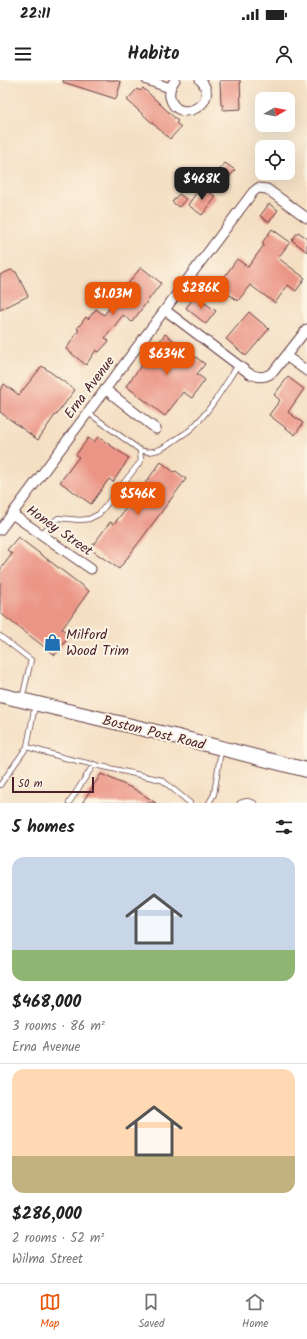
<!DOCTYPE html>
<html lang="en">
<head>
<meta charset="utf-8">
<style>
  body { margin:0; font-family:Kalam,sans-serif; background:#f2f2f2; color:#222; height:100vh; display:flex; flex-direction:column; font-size:15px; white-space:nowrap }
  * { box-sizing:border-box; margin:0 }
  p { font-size:13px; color:#767676 }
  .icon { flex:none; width:22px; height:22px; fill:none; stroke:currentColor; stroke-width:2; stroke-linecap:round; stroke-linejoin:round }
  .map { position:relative; height:723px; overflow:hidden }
  .side { display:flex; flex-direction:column; background:#fff; flex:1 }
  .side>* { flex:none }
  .needle { width:26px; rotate:81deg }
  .buttons { position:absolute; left:255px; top:12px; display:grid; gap:8px }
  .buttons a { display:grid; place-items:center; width:40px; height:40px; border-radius:8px; background:#fff; box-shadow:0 4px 16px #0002; font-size:20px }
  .scale { position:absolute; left:12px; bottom:10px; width:82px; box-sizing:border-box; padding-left:4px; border:2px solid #4a1f2b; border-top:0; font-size:11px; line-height:14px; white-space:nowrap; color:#4a1f2b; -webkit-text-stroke:3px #fcf5e5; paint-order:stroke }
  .price { position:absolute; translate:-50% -34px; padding:0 9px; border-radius:8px; background:#ea580c; color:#fff; font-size:13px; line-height:26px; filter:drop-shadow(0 1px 2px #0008) }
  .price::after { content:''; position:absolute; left:50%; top:24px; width:12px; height:9px; margin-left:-6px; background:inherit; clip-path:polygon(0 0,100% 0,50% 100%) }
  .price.on { background:#222; color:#fff }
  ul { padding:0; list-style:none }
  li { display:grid; align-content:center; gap:8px; height:212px; padding:0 12px }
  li+li { border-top:1px solid #e0e0e0 }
  li span { display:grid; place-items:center; height:124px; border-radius:12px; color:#555 }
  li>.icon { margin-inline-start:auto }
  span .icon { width:72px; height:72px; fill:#fffc; stroke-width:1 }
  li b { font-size:17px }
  h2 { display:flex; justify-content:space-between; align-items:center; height:48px; padding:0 12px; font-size:17px }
  .status { display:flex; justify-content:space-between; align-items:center; height:28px; padding:0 20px; background:#fff; direction:ltr }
  .status svg { height:11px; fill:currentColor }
  header { display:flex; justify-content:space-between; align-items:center; height:52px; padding:0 12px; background:#fff; font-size:18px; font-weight:800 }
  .tab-bar { display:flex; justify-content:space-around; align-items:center; height:56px; border-top:1px solid #e0e0e0; background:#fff; font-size:11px; color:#767676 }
  .tab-bar a { display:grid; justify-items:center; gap:2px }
  .tab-bar .on { color:#ea580c }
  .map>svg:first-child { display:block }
</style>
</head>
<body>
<div class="status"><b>22:11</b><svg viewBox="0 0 49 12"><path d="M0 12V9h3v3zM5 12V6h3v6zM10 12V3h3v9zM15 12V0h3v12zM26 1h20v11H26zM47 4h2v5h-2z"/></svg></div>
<header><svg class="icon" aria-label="menu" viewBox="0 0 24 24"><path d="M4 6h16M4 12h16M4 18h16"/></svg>Habito<svg class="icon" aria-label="person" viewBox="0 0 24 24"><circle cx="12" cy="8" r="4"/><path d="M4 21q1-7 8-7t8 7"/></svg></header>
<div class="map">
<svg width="307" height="723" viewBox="0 0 307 723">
  <rect width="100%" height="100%" fill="#fcf5e5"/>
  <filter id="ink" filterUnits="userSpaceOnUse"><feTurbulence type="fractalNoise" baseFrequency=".025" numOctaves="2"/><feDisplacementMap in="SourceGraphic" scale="8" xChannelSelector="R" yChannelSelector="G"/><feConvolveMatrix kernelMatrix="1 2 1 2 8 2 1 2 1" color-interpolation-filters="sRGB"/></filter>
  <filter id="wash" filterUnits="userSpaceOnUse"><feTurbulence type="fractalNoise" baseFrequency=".012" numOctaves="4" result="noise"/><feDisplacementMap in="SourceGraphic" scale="16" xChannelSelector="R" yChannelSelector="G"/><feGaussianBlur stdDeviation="0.9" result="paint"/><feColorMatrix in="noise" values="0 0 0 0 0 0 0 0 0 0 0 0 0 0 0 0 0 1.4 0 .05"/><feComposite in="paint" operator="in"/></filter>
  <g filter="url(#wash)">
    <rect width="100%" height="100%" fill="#f4dfc3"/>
    <g id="blocks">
      <!-- building -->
      <path fill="#eb9586" d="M 63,0 L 115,0 L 121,2 L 116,19 L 63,2 Z
        M 220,0 L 240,0 L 241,29 L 223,30 L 223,25 L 221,25 Z
        M 143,8 L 178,41 L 176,43 L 181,47 L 170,59 L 127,20 L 137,9 L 140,11 Z
        M 225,83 L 235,90 L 225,102 L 216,94 Z
        M 201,106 L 216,117 L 202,135 L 188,125 Z
        M 179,114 L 186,119 L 179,127 L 172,122 Z
        M 269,124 L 278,130 L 269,142 L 260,136 Z
        M 272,149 L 290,162 L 278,178 L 305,198 L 296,211 L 288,205 L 275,223 L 250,205 L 238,221 L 218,206 L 237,179 L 248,187 L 264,165 L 262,163 Z
        M 298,152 L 307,158 L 307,172 L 292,160 Z
        M 141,187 L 161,203 L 132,242 L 123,235 L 105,258 L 109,261 L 99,272 L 96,270 L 86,285 L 66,269 L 79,250 L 77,249 L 86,237 L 88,239 L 96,229 L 104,235 Z
        M 11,190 L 16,192 L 28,216 L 0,230 L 0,195 Z
        M 195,216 L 216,231 L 206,244 L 186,228 Z
        M 249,232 L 269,249 L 246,276 L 226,259 Z
        M 165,254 L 205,284 L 197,294 L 205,300 L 192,318 L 183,312 L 165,336 L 126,306 Z
        M 42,286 L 75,310 L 56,335 L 55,335 L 38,360 L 0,332 L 0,310 L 4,304 L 19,315 Z
        M 288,297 L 304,309 L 288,332 L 303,343 L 295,355 L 269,335 L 280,320 L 274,315 Z
        M 98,357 L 129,378 L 113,402 L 109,399 L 91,424 L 60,402 L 79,377 L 76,375 L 88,358 L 94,362 Z
        M 161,382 L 174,392 L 176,391 L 186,399 L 119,489 L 90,469 L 110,442 L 114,444 Z
        M 18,457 L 89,511 L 62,549 L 70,555 L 55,575 L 0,533 L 0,490 L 12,474 L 7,470 Z
        M 101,694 L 136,710 L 156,723 L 82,723 Z"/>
    </g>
  </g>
  <g filter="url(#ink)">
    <use href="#blocks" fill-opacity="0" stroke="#643c42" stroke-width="1"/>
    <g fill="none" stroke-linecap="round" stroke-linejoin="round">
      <defs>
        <path id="lane" d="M 87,332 L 140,370 C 154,375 163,368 174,361 C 180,356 187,353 192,348 C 211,330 224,306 238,285
          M 41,454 L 58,438 L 80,440 L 89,439 L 99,434 L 141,381 L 140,370
          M 0,556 L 31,580 L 22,619
          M 27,667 L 65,678 L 162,700 L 190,723
          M 0,705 L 27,667 L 35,625
          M 69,723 L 94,684
          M 209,723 L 214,714 L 221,670
          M 240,723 L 247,721 L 254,723"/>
        <path id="street" d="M 147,0 L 170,8
          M 175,0 C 171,5 169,11 170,17 C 177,47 223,22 200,0
          M 165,230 L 250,294 C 260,298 266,298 274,291 L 307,249
          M 286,276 L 307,291
          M 105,309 L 156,349
          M 12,434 L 91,489
          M 0,450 L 253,112 L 258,108 L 267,109 L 307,138"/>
        <path id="primary" d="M 0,615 L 178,657 L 307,690"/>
      </defs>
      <!-- lane casing -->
      <use href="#lane" stroke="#643c42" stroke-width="6"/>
      <!-- street casing -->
      <use href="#street" stroke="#643c42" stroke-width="11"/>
      <!-- primary casing -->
      <use href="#primary" stroke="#643c42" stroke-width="16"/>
      <!-- lane -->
      <use href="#lane" stroke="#fff" stroke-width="4.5"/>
      <!-- street -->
      <use href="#street" stroke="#fff" stroke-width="9"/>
      <!-- primary -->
      <use href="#primary" stroke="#fff" stroke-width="14"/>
    </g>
  </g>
  <!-- icons -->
  <defs>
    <symbol id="shop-bare" viewBox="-9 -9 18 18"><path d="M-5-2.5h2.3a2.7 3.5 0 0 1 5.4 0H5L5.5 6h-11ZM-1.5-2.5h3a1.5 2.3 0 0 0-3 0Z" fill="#1f6fb2" stroke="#fcf5e5" stroke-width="2.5" paint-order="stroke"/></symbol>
  </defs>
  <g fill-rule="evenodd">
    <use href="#shop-bare" x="40" y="550" width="25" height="25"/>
  </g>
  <g text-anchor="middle" stroke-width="4" stroke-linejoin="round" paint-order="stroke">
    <!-- street labels -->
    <g font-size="14" fill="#4a1f2b" stroke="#fcf5e5">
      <text transform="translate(89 307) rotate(-53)" y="5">Erna Avenue</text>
      <text transform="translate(60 450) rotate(35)" y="5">Honey Street</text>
      <text transform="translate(154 652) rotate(14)" y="5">Boston Post Road</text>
    </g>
    <!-- poi labels -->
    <g font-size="14" fill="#4a1f2b" stroke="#fcf5e5" text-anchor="start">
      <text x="66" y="559">Milford<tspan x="66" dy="16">Wood Trim</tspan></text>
    </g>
  </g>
</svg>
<div class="buttons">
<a><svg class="needle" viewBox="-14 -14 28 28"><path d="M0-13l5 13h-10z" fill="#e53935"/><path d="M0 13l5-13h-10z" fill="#767676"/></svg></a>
<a><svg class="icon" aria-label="locate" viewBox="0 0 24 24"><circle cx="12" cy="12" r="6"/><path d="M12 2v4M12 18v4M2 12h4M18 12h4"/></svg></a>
</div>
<div class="scale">50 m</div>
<b class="price on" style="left:202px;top:121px">$468K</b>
<b class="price" style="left:201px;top:230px">$286K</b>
<b class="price" style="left:113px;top:236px">$1.03M</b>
<b class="price" style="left:167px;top:296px">$634K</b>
<b class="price" style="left:138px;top:436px">$546K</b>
</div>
<section class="side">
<h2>5 homes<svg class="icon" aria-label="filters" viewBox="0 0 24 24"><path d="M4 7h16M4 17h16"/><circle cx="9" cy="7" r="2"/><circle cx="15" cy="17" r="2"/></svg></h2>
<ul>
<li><span style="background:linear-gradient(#c9d6e8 75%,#8fb573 0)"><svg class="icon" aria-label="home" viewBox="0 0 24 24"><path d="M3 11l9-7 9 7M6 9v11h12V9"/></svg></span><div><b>$468,000</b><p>3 rooms · 86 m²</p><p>Erna Avenue</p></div></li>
<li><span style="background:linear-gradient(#ffd9b3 70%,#c2b280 0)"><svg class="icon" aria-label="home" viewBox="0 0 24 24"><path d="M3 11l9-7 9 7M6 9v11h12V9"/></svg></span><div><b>$286,000</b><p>2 rooms · 52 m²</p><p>Wilma Street</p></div></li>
</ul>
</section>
<nav class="tab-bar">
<a class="on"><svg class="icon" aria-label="map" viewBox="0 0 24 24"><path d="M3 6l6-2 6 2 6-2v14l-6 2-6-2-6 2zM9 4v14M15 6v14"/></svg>Map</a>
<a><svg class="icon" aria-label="saved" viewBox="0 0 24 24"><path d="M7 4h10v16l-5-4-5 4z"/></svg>Saved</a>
<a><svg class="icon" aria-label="home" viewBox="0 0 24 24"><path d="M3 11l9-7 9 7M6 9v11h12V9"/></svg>Home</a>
</nav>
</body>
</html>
